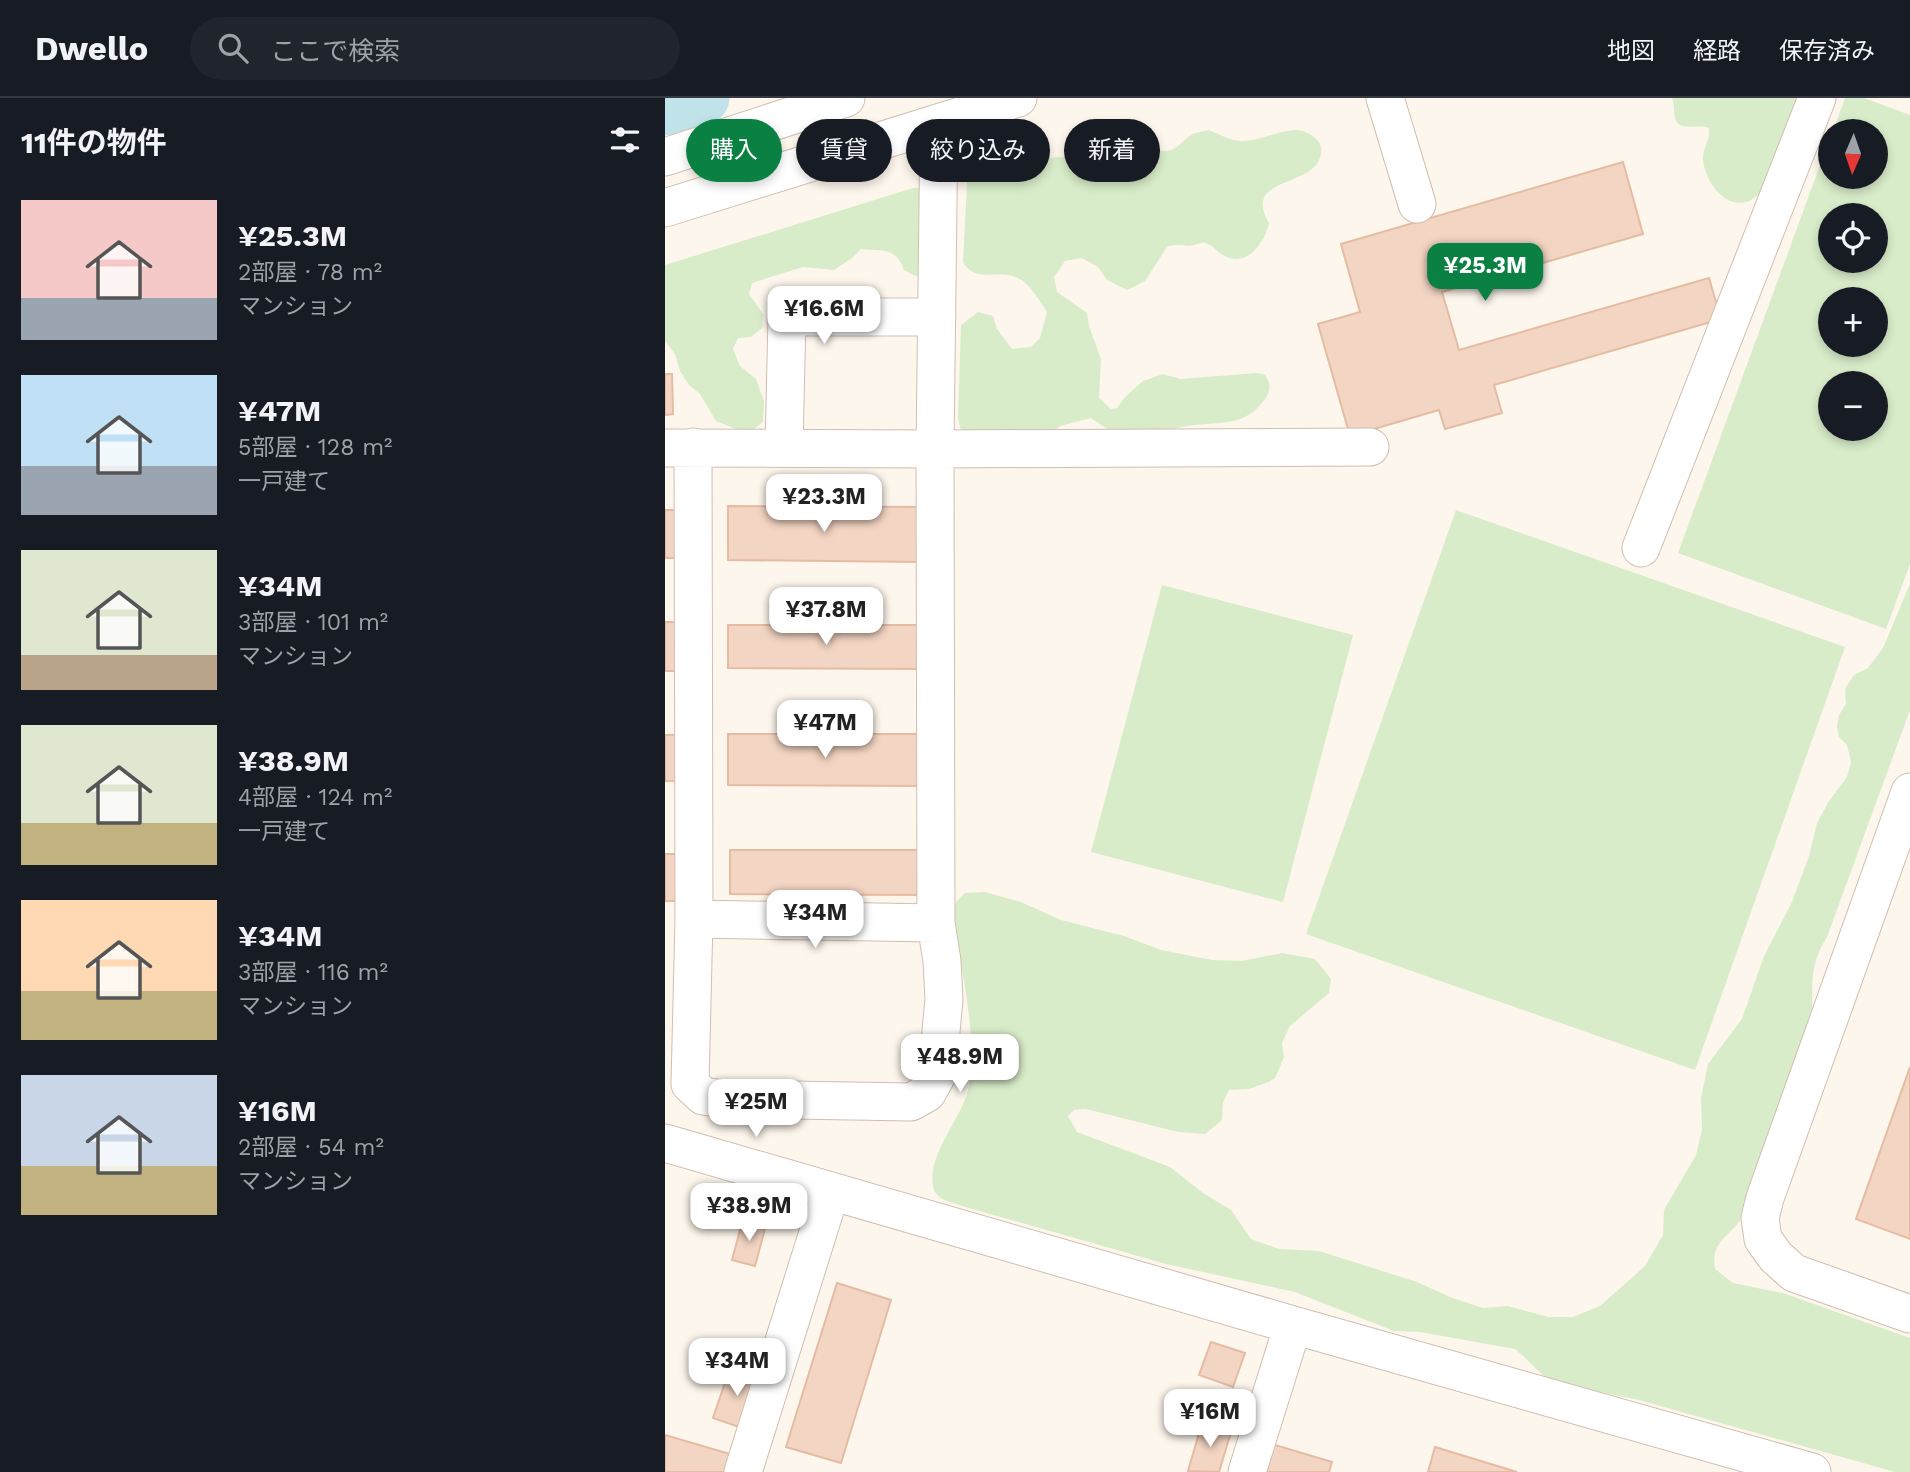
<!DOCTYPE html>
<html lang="ja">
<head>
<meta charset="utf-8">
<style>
  body { margin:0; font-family:"Work Sans","Noto Sans JP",sans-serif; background:#20242c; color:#f1f3f6; height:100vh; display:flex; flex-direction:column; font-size:26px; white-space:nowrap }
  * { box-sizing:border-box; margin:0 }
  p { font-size:23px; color:#9ea1a6 }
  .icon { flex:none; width:38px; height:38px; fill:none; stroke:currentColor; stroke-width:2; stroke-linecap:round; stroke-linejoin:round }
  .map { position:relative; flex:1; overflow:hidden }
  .details { display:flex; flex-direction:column; background:#171b24; width:665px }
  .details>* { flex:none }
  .banner { position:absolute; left:21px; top:21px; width:665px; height:63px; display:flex; gap:14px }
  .needle { width:46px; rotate:182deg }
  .tools { position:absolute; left:1153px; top:21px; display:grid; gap:14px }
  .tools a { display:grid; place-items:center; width:70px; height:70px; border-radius:50%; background:#171b24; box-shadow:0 4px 10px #0003; font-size:35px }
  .price { position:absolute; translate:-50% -60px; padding:0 16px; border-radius:14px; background:#fff; color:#222; font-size:23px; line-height:46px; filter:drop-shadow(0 2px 4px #0008) }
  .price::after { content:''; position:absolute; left:50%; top:42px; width:21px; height:16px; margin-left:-10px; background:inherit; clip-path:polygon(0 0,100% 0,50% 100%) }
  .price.current { background:#0b8043; color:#fff }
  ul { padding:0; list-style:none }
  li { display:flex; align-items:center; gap:21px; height:175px; padding:0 21px }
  li span { display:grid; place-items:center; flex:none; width:196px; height:140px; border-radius:0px; color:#555 }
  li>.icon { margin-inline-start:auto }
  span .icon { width:84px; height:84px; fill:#fffc; stroke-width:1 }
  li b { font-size:30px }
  h2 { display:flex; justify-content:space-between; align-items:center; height:84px; padding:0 21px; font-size:30px }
  .chip { padding:0 24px; border-radius:32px; background:#171b24; box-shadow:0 4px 10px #0003; font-size:24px; line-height:63px }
  .chip.current { background:#0b8043; color:#fff }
  header { display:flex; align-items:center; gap:42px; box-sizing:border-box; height:98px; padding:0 35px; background:#171b24; border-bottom:2px solid #363941 }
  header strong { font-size:33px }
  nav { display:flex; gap:38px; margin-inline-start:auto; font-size:24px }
  .search { width:490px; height:63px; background:#20242c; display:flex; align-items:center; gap:18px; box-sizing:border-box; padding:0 24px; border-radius:38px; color:#9ea1a6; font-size:26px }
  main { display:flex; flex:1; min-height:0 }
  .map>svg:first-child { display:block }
</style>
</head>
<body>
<header>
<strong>Dwello</strong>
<div class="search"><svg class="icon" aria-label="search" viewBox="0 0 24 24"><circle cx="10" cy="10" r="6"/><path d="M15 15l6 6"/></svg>ここで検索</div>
<nav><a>地図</a><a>経路</a><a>保存済み</a></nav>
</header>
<main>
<section class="details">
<h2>11件の物件<svg class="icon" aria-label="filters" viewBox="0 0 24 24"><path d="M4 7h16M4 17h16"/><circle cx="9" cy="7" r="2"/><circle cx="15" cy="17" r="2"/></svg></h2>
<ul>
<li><span style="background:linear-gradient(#f6c9c9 70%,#9aa5b1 0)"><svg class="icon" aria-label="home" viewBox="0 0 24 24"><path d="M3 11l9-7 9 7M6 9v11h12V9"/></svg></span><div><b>¥25.3M</b><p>2部屋 · 78 m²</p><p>マンション</p></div></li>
<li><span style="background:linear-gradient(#bfe0f5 65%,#9aa5b1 0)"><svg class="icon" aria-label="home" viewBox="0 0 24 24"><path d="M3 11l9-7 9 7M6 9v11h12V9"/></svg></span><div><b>¥47M</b><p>5部屋 · 128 m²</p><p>一戸建て</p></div></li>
<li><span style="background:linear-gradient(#dfe7d0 75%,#b9a48a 0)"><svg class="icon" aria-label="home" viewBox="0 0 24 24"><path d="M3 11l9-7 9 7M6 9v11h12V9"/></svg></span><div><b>¥34M</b><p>3部屋 · 101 m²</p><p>マンション</p></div></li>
<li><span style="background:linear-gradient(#dfe7d0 70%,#c2b280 0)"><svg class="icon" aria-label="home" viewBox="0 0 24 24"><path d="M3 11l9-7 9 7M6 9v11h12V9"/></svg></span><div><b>¥38.9M</b><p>4部屋 · 124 m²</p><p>一戸建て</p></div></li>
<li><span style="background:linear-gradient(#ffd9b3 65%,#c2b280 0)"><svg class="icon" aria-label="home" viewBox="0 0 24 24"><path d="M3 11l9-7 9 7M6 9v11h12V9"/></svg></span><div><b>¥34M</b><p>3部屋 · 116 m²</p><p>マンション</p></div></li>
<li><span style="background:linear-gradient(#c9d6e8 65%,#c2b280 0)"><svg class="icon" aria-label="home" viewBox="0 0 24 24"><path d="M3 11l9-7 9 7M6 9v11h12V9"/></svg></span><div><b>¥16M</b><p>2部屋 · 54 m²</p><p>マンション</p></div></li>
</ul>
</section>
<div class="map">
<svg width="1245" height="1374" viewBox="0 0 1245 1374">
  <rect width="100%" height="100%" fill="#fdf6ec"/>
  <!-- green -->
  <path fill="#d8ecc9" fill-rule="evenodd" d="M 1007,0 L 1135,0 L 1103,87 C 1097,93 1090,102 1081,104 C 1058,110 1040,82 1038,62 C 1037,51 1046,42 1044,30 C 1035,26 1016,33 1011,23 C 1008,16 1010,7 1007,0 Z
    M 1180,0 L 1199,0 L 1245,17 L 1245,466 L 1221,531 L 1013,455 L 1165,40 L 1166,79 L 1211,79 L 1211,33 L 1168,33 ZM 1166,117 L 1211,117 L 1211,163 L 1166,163 ZM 1211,201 L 1211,247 L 1166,247 L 1166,201 ZM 1211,285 L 1211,331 L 1166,331 L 1166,285 Z
    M 544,32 C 553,36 565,42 575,43 C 593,44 617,31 633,32 C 645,34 659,43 656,56 C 650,91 576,77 604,125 C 600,145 581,171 558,157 C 551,154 548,146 540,145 C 535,144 529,148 524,148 C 515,147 511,146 502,149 L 480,183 L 462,192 L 442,182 L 433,169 L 417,160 L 400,163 L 389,179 L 392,194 L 422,215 L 424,228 L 436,261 L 434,300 L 446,311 L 452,310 L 460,299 L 478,283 L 498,276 L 515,281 L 592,275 L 600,277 C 606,286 606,292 600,301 C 580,330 554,323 522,328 C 500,331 483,343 459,338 C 447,335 436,327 426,320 L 395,328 L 382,339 L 304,336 L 295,330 L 293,320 L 296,227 L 313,214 L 328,218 L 332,231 L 347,251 L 366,249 L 375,240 L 382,214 C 373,201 364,183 348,178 C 329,173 309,184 298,164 L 302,84 C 316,71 330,83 347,77 C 365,70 373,62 392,59 C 403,58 413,65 424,62 C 441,59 446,38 466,40 C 478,42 488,54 501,53 C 513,52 518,41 528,36 C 533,34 539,33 544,32 Z
    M 260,89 L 258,177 L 250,178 L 239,172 C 231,149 218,153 196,151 L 187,160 L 169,172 L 138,169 L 87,185 L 84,196 L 98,216 L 97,230 L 86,239 L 73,240 L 68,251 L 75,268 L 91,281 L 99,303 L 98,324 L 89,331 L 73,332 L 51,323 L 35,296 L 24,287 L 15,273 L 10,256 L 0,243 L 0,167 L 248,90 Z
    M 791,412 L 1180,549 L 1030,972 L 641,836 Z
    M 1245,486 L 1245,612 L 1162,839 C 1144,868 1148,883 1147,915 L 1074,1124 C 1060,1141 1046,1146 1050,1171 L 1068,1185 L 1118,1195 L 1245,1240 L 1245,1374 L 1230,1374 L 974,1302 L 891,1285 C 874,1277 865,1263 850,1251 L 755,1234 L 729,1233 L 630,1194 L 501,1166 L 297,1108 C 286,1104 270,1102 268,1088 C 262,1058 295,1022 303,993 C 315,951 295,861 287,816 L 291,804 L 300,795 L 320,794 L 356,804 L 396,822 L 459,838 L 496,852 L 547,862 L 577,863 L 617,855 L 650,861 L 666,881 L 664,895 L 625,928 L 617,945 L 619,959 L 610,980 L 604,984 L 584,991 L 564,992 L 558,1004 L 557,1022 L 540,1036 L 513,1034 L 421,1011 L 409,1012 L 403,1018 L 412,1034 L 505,1069 L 538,1095 L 566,1112 L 586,1141 L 614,1151 L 654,1153 L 752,1184 L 785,1199 L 818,1210 L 843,1208 L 883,1219 L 908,1219 L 935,1208 L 980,1168 L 998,1137 L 999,1112 L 1031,1057 L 1037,1032 L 1036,1000 L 1043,966 L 1077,921 L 1099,858 L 1127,804 L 1144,758 L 1152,725 L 1164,703 L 1182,679 L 1186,664 L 1182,647 L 1174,639 L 1172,628 L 1174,617 L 1181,606 L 1180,591 L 1189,577 L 1203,570 L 1218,550 Z
    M 497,487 L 688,537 L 618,804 L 426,754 Z"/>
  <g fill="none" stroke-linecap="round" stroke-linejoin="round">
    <!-- river -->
    <path stroke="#bfe3e8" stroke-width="51" d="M 0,12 L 39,0"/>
  </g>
  <!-- building -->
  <path fill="#f3d5c3" stroke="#e6bba3" stroke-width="2" d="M 958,64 L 978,136 L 777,194 L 794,252 L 1044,180 L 1056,221 L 829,287 L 837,315 L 780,331 L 774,312 L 685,338 L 653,226 L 695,214 L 676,146 Z
    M 0,276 L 7,276 L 8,316 L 0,317 Z
    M 63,408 L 255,409 L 255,464 L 63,462 Z
    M 0,412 L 11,412 L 11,460 L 0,460 Z
    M 0,524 L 15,524 L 14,573 L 0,573 Z
    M 63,527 L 258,527 L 258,571 L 63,570 Z
    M 63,636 L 257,636 L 257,688 L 63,687 Z
    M 0,637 L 14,637 L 14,683 L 0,683 Z
    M 65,752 L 258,752 L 258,797 L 65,796 Z
    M 0,756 L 16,756 L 16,803 L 0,803 Z
    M 1245,969 L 1245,1141 L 1191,1121 Z
    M 78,1121 L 101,1127 L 90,1168 L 67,1162 Z
    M 172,1185 L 226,1202 L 176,1365 L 121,1349 Z
    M 546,1244 L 580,1255 L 568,1289 L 534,1277 Z
    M 65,1270 L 97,1281 L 80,1331 L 48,1320 Z
    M 537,1325 L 566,1334 L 554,1374 L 523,1373 Z
    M 0,1337 L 68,1357 L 63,1374 L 0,1374 Z
    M 600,1344 L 667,1364 L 664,1374 L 591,1374 Z
    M 770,1349 L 852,1374 L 763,1374 Z"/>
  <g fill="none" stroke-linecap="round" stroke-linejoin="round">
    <defs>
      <path id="minor" d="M 720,0 L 752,106
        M 0,59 L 181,0
        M 0,110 L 353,0
        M 28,349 L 29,821 L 25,986 L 38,998 L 58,1001 L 246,1004 L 262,995 L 272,977 L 279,901 L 277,863 L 271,825 L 270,351 L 274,25
        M 0,350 L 270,351 L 705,349
        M 119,350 L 122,219 L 272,219
        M 976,450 L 1152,0
        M 1245,694 L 1100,1100 L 1095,1120 L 1098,1141 L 1111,1159 L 1129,1175 L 1245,1216
        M 29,821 L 271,825
        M 0,1045 L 628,1227 L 1147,1374
        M 78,1374 L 166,1093
        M 582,1374 L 628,1227"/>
    </defs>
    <!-- minor casing -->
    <use href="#minor" stroke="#d1beb0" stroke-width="39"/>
    <!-- minor -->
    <use href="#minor" stroke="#fff" stroke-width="37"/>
  </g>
</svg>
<div class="tools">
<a><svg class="needle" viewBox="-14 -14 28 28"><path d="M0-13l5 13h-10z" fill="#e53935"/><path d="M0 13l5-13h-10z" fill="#9ea1a6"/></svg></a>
<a><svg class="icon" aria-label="locate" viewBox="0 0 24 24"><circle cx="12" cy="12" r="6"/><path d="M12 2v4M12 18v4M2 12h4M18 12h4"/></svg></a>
<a>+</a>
<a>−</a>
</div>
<b class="price current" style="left:820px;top:205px">¥25.3M</b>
<b class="price" style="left:159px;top:248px">¥16.6M</b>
<b class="price" style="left:159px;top:436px">¥23.3M</b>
<b class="price" style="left:161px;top:549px">¥37.8M</b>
<b class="price" style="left:160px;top:662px">¥47M</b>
<b class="price" style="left:150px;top:852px">¥34M</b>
<b class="price" style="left:295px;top:996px">¥48.9M</b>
<b class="price" style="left:91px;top:1041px">¥25M</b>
<b class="price" style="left:84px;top:1145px">¥38.9M</b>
<b class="price" style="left:72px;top:1300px">¥34M</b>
<b class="price" style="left:545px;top:1351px">¥16M</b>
<div class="banner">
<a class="chip current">購入</a>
<a class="chip">賃貸</a>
<a class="chip">絞り込み</a>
<a class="chip">新着</a>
</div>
</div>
</main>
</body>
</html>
